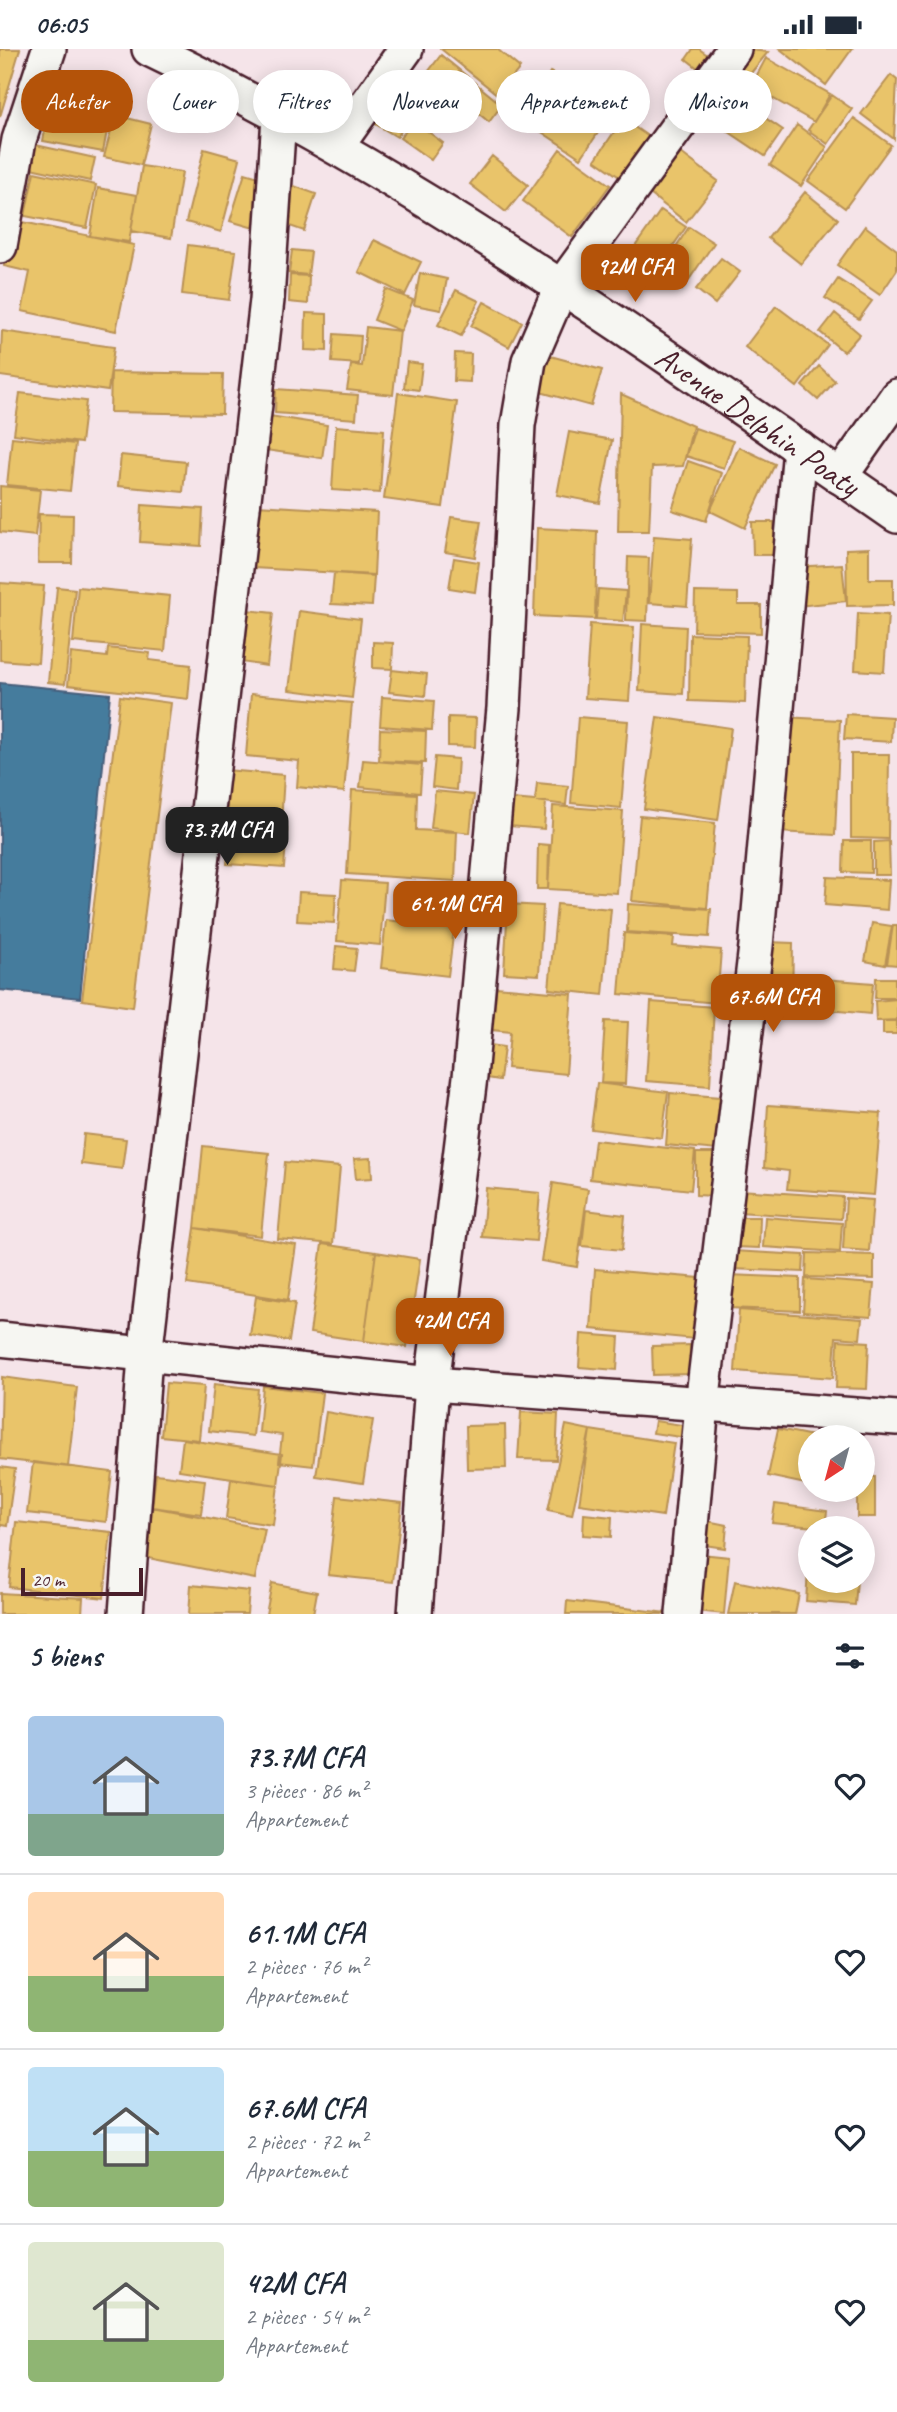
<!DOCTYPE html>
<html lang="fr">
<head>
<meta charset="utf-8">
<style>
  body { margin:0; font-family:Caveat,sans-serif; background:#f6f6f7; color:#1f2937; height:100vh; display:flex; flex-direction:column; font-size:26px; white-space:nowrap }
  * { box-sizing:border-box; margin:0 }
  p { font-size:23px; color:#747a83 }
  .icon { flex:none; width:38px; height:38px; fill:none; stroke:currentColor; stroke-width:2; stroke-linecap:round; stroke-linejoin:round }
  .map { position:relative; height:1565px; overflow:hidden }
  .side { display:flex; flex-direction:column; background:#fff; flex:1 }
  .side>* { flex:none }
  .banner { position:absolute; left:21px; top:21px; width:856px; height:63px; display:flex; gap:14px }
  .needle { width:46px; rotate:216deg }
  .controls { position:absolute; left:798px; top:1376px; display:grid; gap:14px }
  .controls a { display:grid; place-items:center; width:77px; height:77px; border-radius:50%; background:#fff; box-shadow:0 4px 18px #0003; font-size:35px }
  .scale { position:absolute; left:21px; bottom:18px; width:122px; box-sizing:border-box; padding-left:7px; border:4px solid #4a1f2b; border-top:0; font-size:19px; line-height:24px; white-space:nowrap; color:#4a1f2b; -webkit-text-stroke:5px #f6f6f2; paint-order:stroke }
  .price { position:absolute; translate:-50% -60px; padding:0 16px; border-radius:14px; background:#b45309; color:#fff; font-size:23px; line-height:46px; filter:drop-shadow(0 2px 4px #0008) }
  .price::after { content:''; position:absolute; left:50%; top:42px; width:21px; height:16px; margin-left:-10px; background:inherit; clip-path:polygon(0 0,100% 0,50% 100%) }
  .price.current { background:#222; color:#fff }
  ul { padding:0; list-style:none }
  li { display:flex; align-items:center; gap:21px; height:175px; padding:0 28px }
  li+li { border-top:2px solid #e0e1e3 }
  li span { display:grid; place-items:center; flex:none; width:196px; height:140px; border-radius:7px; color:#555 }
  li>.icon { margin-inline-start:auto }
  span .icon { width:84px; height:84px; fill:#fffc; stroke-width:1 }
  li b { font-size:30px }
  h2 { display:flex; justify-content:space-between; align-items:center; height:84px; padding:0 28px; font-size:30px }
  .tag { padding:0 24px; border-radius:32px; background:#fff; box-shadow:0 4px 18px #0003; font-size:24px; line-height:63px }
  .tag.current { background:#b45309; color:#fff }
  .status { display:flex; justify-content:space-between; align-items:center; height:49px; padding:0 35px; background:#fff; direction:ltr }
  .status svg { height:19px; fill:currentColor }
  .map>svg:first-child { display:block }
</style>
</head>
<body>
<div class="status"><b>06:05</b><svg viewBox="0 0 49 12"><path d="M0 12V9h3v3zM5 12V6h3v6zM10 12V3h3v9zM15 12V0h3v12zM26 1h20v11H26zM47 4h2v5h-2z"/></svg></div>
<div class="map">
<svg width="897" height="1565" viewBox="0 0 897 1565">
  <rect width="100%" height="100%" fill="#f5e4e9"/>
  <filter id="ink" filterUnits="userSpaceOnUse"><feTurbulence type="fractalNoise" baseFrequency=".0143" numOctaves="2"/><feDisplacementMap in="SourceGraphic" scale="14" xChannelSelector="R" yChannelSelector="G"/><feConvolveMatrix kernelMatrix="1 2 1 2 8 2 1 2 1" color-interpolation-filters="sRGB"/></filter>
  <g filter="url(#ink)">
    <!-- homes -->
    <path fill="#e9c46a" stroke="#b99257" stroke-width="2" d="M 0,0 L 20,0 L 0,68 Z
      M 441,0 L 497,0 L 520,19 L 498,46 Z
      M 693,0 L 699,0 L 709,7 L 699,20 L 686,10 Z
      M 742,0 L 768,3 L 742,35 L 725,22 Z
      M 780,0 L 852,0 L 826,36 Z
      M 441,6 L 502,56 L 489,73 L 428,23 Z
      M 766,9 L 830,45 L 814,73 L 751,37 Z
      M 550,23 L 563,30 L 551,50 L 539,42 Z
      M 891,26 L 897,31 L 894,90 L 861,65 Z
      M 521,34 L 532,41 L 524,54 L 513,47 Z
      M 562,34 L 610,66 L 581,109 L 519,68 L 534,44 L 549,53 Z
      M 720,38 L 783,81 L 765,107 L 702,65 Z
      M 52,44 L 112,55 L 103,103 L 43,92 Z
      M 832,46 L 852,60 L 828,95 L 808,81 Z
      M 385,52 L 410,69 L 397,88 L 372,73 Z
      M 115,66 L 151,75 L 141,116 L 104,108 Z
      M 854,69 L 891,96 L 845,159 L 808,132 Z
      M 623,70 L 649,88 L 621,129 L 595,111 Z
      M 414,72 L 443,94 L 431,111 L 400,89 Z
      M 797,76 L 827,98 L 801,137 L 770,116 Z
      M 31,95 L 95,109 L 90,132 L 26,118 Z
      M 204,100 L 240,110 L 221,183 L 186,173 Z
      M 560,100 L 610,136 L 572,188 L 523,152 Z
      M 681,104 L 718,132 L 686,173 L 650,145 Z
      M 492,107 L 528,136 L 506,163 L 470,135 Z
      M 142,117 L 182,123 L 171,189 L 131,182 Z
      M 34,123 L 96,136 L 87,179 L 25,167 Z
      M 245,124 L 269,131 L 254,179 L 230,172 Z
      M 294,137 L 316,145 L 304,182 L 281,174 Z
      M 98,139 L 137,146 L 129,193 L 90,187 Z
      M 805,143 L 838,170 L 801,215 L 768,189 Z
      M 661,161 L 686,178 L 655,223 L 629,206 Z
      M 13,171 L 134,196 L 116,282 L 22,262 L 30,223 L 4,217 Z
      M 865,177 L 897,201 L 897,221 L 880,246 L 837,216 Z
      M 689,178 L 714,194 L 682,241 L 658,225 Z
      M 374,191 L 421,213 L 405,246 L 359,223 Z
      M 605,194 L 641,218 L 629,236 L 593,211 Z
      M 188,196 L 236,202 L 229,251 L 182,245 Z
      M 292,201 L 311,203 L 308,226 L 289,224 Z
      M 721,209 L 740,223 L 715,255 L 696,240 Z
      M 420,224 L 447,230 L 441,261 L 414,256 Z
      M 290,226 L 309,227 L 308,255 L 289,253 Z
      M 838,230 L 872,252 L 859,270 L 825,249 Z
      M 386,240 L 413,251 L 401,282 L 374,271 Z
      M 456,241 L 479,252 L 461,287 L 438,276 Z
      M 484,253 L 522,273 L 509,298 L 471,277 Z
      M 776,257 L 828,296 L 797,338 L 745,298 Z
      M 306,264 L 327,265 L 327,302 L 305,301 Z
      M 835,264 L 860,285 L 844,303 L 820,283 Z
      M 366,278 L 400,282 L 393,346 L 347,341 L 351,316 L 362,317 Z
      M 2,282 L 114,298 L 108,342 L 0,327 Z
      M 334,285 L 361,287 L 359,315 L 332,313 Z
      M 455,304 L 471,305 L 470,333 L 454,332 Z
      M 543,305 L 602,321 L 591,357 L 533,341 Z
      M 407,313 L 422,315 L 419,341 L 404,339 Z
      M 819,317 L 835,332 L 818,351 L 802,337 Z
      M 111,323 L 223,325 L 222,365 L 110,363 Z
      M 276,340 L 358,346 L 356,370 L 275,364 Z
      M 20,344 L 86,352 L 81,394 L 14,385 Z
      M 398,344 L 457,353 L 443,458 L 384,450 Z
      M 621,345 L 693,377 L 683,417 L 652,418 L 649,482 L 618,482 Z
      M 270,367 L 327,376 L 322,409 L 265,401 Z
      M 336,377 L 384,381 L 380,444 L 332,441 Z
      M 695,379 L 733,392 L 724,419 L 686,407 Z
      M 569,383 L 612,391 L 600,454 L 557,446 Z
      M 12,388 L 75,395 L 70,442 L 7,436 Z
      M 739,398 L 775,415 L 745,479 L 710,462 Z
      M 121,406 L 186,413 L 183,443 L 118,437 Z
      M 688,412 L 722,424 L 706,472 L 672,461 Z
      M 0,437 L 40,441 L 35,487 L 0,483 Z
      M 142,456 L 203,460 L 201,497 L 140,493 Z
      M 256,456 L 377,463 L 374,526 L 253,519 Z
      M 39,465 L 73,466 L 72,514 L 38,514 Z
      M 451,468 L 481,472 L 475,508 L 445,503 Z
      M 752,473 L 774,473 L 775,506 L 753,506 Z
      M 537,479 L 597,482 L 595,570 L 534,567 Z
      M 654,487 L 692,490 L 687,557 L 649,554 Z
      M 869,499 L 869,530 L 893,530 L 893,556 L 847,557 L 846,500 Z
      M 628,508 L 649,509 L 647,572 L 626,571 Z
      M 454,509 L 479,513 L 475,543 L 449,539 Z
      M 842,515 L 846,552 L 798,557 L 795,518 Z
      M 334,524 L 374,527 L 372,557 L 331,555 Z
      M 0,534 L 44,537 L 38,614 L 0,611 Z
      M 57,538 L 75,540 L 65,635 L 48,633 Z
      M 78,538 L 170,547 L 165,602 L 73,593 Z
      M 598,540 L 626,542 L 623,572 L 596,570 Z
      M 695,543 L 738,544 L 738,556 L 761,556 L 761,584 L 694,582 Z
      M 247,561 L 273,564 L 267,617 L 241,613 Z
      M 299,562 L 361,570 L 352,649 L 289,641 Z
      M 858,564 L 888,566 L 884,623 L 855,621 Z
      M 590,575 L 634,578 L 629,652 L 585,649 Z
      M 642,575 L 686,578 L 683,645 L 639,642 Z
      M 690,585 L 747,587 L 745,654 L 689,652 Z
      M 373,593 L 393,594 L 392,620 L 373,619 Z
      M 108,599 L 150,604 L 149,611 L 191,616 L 188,650 L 68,636 L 71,604 L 107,608 Z
      M 392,621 L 427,625 L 425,647 L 389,643 Z
      M 251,645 L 352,654 L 344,743 L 297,738 L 299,712 L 246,707 Z
      M 120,647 L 171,654 L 133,958 L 82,951 Z
      M 382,648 L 434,652 L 432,681 L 380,677 Z
      M 846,665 L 892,668 L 891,693 L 844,690 Z
      M 448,668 L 476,669 L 475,698 L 448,697 Z
      M 578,668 L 628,672 L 621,759 L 571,754 Z
      M 657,668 L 731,679 L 718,771 L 644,760 Z
      M 783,668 L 840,671 L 835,786 L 777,783 Z
      M 380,680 L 426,682 L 425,714 L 379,712 Z
      M 851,705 L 889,705 L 888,790 L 851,789 Z
      M 435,708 L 458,710 L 456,741 L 432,738 Z
      M 363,711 L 422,716 L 420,744 L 360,738 Z
      M 225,721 L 284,726 L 281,775 L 222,771 Z
      M 537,734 L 568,737 L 566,756 L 535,752 Z
      M 352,741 L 417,745 L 416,781 L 457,783 L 455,832 L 347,825 Z
      M 435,742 L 474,746 L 470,784 L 431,779 Z
      M 499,749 L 546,753 L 544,780 L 497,776 Z
      M 553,757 L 623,762 L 617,844 L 548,840 Z
      M 640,767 L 715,774 L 707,859 L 632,852 Z
      M 230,775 L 287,779 L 284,819 L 227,815 Z
      M 844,792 L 871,792 L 871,824 L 843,823 Z
      M 889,792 L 890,826 L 874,826 L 874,793 Z
      M 538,795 L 549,796 L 548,840 L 537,840 Z
      M 827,828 L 889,831 L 887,861 L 825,856 Z
      M 342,831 L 385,834 L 380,896 L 337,892 Z
      M 401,835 L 462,836 L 462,857 L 400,855 Z
      M 299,843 L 336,845 L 334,874 L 297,872 Z
      M 508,855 L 543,857 L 539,926 L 504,924 Z
      M 557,855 L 611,860 L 603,946 L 549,940 Z
      M 628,855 L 711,860 L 709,888 L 627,883 Z
      M 386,871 L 454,879 L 448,927 L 381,919 Z
      M 872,874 L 892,877 L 885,916 L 865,912 Z
      M 893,876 L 897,876 L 897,916 L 887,915 Z
      M 624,884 L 674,888 L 673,897 L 721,901 L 717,954 L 619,945 Z
      M 768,893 L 793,894 L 792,960 L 767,959 Z
      M 336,897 L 357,899 L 354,922 L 334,920 Z
      M 799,928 L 873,934 L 870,965 L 797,958 Z
      M 876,929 L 895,929 L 895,949 L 875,949 Z
      M 496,938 L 572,945 L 566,1025 L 507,1019 L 510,983 L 492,981 Z
      M 897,950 L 897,971 L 876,972 L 875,952 Z
      M 651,953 L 714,958 L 710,1037 L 646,1032 Z
      M 605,972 L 628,973 L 625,1035 L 601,1034 Z
      M 883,972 L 897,972 L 897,985 L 883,985 Z
      M 484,995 L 504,998 L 500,1031 L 480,1028 Z
      M 597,1034 L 668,1043 L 662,1089 L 591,1080 Z
      M 670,1044 L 720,1048 L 717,1101 L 666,1096 Z
      M 768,1056 L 881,1064 L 874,1146 L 787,1140 L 789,1122 L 764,1119 Z
      M 84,1085 L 126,1090 L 122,1120 L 81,1115 Z
      M 595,1091 L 695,1102 L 691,1141 L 590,1130 Z
      M 203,1097 L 269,1104 L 261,1187 L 195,1179 Z
      M 696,1104 L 716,1104 L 715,1147 L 696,1146 Z
      M 371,1109 L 372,1129 L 356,1130 L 354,1110 Z
      M 285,1113 L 340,1118 L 333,1195 L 278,1190 Z
      M 553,1134 L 588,1140 L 577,1218 L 541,1212 Z
      M 486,1139 L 540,1144 L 536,1192 L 482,1188 Z
      M 740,1141 L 843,1148 L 841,1170 L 739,1163 Z
      M 846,1149 L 873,1151 L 869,1202 L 843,1200 Z
      M 586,1161 L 625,1166 L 622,1201 L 582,1197 Z
      M 734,1168 L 760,1168 L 759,1199 L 734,1198 Z
      M 765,1168 L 842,1174 L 840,1203 L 763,1198 Z
      M 195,1179 L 296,1196 L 288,1251 L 187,1235 Z
      M 322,1195 L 376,1203 L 364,1292 L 310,1284 Z
      M 733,1202 L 804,1206 L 803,1223 L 732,1220 Z
      M 376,1203 L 420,1210 L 407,1298 L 364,1292 Z
      M 807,1204 L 874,1206 L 874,1230 L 806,1228 Z
      M 595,1220 L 700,1229 L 695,1290 L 591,1280 Z
      M 728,1226 L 800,1229 L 800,1262 L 727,1259 Z
      M 805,1230 L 874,1235 L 871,1268 L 803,1263 Z
      M 256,1248 L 295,1254 L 289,1292 L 250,1286 Z
      M 487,1258 L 488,1279 L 471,1279 L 470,1259 Z
      M 739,1261 L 862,1270 L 860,1290 L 836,1288 L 833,1329 L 735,1322 Z
      M 581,1285 L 619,1288 L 617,1321 L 579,1318 Z
      M 838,1291 L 869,1293 L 867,1340 L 836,1339 Z
      M 690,1296 L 692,1325 L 653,1326 L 652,1297 Z
      M 2,1328 L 77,1338 L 68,1418 L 0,1410 Z
      M 166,1334 L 204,1337 L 199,1391 L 161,1387 Z
      M 214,1335 L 258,1340 L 253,1387 L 209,1382 Z
      M 263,1337 L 322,1344 L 313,1417 L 279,1413 L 282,1386 L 259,1383 Z
      M 326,1363 L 373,1371 L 363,1434 L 316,1427 Z
      M 521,1363 L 558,1365 L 556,1411 L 518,1410 Z
      M 655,1372 L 689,1377 L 687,1389 L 653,1384 Z
      M 505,1376 L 506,1419 L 467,1420 L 466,1377 Z
      M 566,1376 L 590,1381 L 572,1466 L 548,1461 Z
      M 778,1380 L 818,1388 L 810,1388 L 810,1436 L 768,1427 Z
      M 590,1381 L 674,1394 L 663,1467 L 579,1455 Z
      M 183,1390 L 282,1405 L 278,1436 L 179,1421 Z
      M 33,1413 L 112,1423 L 106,1473 L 27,1464 Z
      M 0,1418 L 15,1420 L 7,1477 L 1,1476 L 0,1481 Z
      M 156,1425 L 205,1431 L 201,1465 L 152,1458 Z
      M 863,1428 L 875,1428 L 875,1468 L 857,1468 L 857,1440 L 863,1440 Z
      M 231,1430 L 278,1436 L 273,1476 L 226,1469 Z
      M 832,1440 L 854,1440 L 853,1445 Z
      M 337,1447 L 402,1454 L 393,1533 L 328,1526 Z
      M 775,1455 L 827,1462 L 825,1479 L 772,1474 Z
      M 152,1458 L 265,1480 L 255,1530 L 143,1508 Z
      M 584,1465 L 612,1468 L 611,1488 L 583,1486 Z
      M 707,1472 L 727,1476 L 725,1499 L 704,1496 Z
      M 16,1473 L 111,1483 L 104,1549 L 9,1538 Z
      M 810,1489 L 810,1531 L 857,1531 L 855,1556 L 806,1552 Z
      M 701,1505 L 729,1508 L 724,1565 L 696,1562 Z
      M 735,1532 L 799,1545 L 795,1565 L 728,1565 Z
      M 272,1534 L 317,1543 L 313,1565 L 266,1565 Z
      M 191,1536 L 249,1542 L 247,1565 L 189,1565 Z
      M 0,1544 L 83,1549 L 82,1565 L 0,1565 Z
      M 567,1552 L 666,1564 L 666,1565 L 566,1565 Z"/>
    <!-- public -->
    <path fill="#457b9d" stroke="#465f7b" stroke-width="2" d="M 0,634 L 110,645 L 80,949 L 0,941 Z"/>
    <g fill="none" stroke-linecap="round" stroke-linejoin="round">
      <defs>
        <g id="minor">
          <path id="s1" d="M 149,0 C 414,127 656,300 897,467"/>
          <path d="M 337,97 L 406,0"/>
          <path d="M 0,197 L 19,91 L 49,0"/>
          <path d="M 840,428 L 897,347"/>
          <path d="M 0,1290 L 432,1335 L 897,1369"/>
          <path d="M 126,1565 L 145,1307 L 267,251 L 279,68"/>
          <path d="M 415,1565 L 432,1335 L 470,1028 L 504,659 L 518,376 L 529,312 L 561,238 L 734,0"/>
          <path d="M 683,1565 L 702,1356 L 756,897 L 800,399"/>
        </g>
      </defs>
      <!-- minor casing -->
      <use href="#minor" stroke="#4a1f2b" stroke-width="38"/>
      <!-- minor -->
      <use href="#minor" stroke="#f6f6f2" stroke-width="33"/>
    </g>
  </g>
  <g text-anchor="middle" stroke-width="7" stroke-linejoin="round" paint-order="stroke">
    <!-- street labels -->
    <g font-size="33" fill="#4a1f2b" stroke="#f6f6f2">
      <text dy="12" stroke="none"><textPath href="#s1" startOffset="714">Avenue Delphin Poaty</textPath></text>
    </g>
  </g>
</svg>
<div class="controls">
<a><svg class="needle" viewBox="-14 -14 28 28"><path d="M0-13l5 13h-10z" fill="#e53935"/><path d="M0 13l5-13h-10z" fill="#747a83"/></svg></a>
<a><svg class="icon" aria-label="layers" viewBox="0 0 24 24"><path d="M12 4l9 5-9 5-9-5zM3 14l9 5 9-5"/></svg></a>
</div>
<div class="scale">20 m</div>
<b class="price" style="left:635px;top:255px">92M CFA</b>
<b class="price current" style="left:227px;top:818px">73.7M CFA</b>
<b class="price" style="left:455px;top:892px">61.1M CFA</b>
<b class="price" style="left:773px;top:985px">67.6M CFA</b>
<b class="price" style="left:450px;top:1309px">42M CFA</b>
<div class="banner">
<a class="tag current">Acheter</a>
<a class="tag">Louer</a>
<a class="tag">Filtres</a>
<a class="tag">Nouveau</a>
<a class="tag">Appartement</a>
<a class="tag">Maison</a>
</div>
</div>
<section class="side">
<h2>5 biens<svg class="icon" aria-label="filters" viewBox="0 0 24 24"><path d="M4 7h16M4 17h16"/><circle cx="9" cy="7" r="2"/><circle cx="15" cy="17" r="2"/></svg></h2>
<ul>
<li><span style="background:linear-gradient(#a9c7e8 70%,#7fa58c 0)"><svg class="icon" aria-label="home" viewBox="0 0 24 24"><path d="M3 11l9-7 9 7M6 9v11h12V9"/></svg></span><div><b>73.7M CFA</b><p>3 pièces · 86 m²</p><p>Appartement</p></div><svg class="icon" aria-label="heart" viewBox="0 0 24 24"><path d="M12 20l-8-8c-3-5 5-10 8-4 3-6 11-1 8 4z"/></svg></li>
<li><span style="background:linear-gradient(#ffd9b3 60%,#8fb573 0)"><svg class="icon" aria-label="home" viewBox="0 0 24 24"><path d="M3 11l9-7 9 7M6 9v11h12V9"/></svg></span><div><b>61.1M CFA</b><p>2 pièces · 76 m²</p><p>Appartement</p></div><svg class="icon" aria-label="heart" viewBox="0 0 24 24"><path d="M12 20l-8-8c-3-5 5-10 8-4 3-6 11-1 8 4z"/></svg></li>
<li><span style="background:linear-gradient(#bfe0f5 60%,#8fb573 0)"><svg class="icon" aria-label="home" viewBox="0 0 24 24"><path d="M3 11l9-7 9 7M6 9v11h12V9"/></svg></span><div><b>67.6M CFA</b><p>2 pièces · 72 m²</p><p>Appartement</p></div><svg class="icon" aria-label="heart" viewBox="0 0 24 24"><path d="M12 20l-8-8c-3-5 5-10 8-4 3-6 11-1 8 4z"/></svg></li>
<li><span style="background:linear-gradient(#dfe7d0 70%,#8fb573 0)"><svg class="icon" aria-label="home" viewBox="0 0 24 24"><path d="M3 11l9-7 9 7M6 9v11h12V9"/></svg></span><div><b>42M CFA</b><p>2 pièces · 54 m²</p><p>Appartement</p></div><svg class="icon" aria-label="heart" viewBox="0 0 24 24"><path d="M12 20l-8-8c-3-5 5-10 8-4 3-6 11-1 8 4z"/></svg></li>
</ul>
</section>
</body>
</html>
